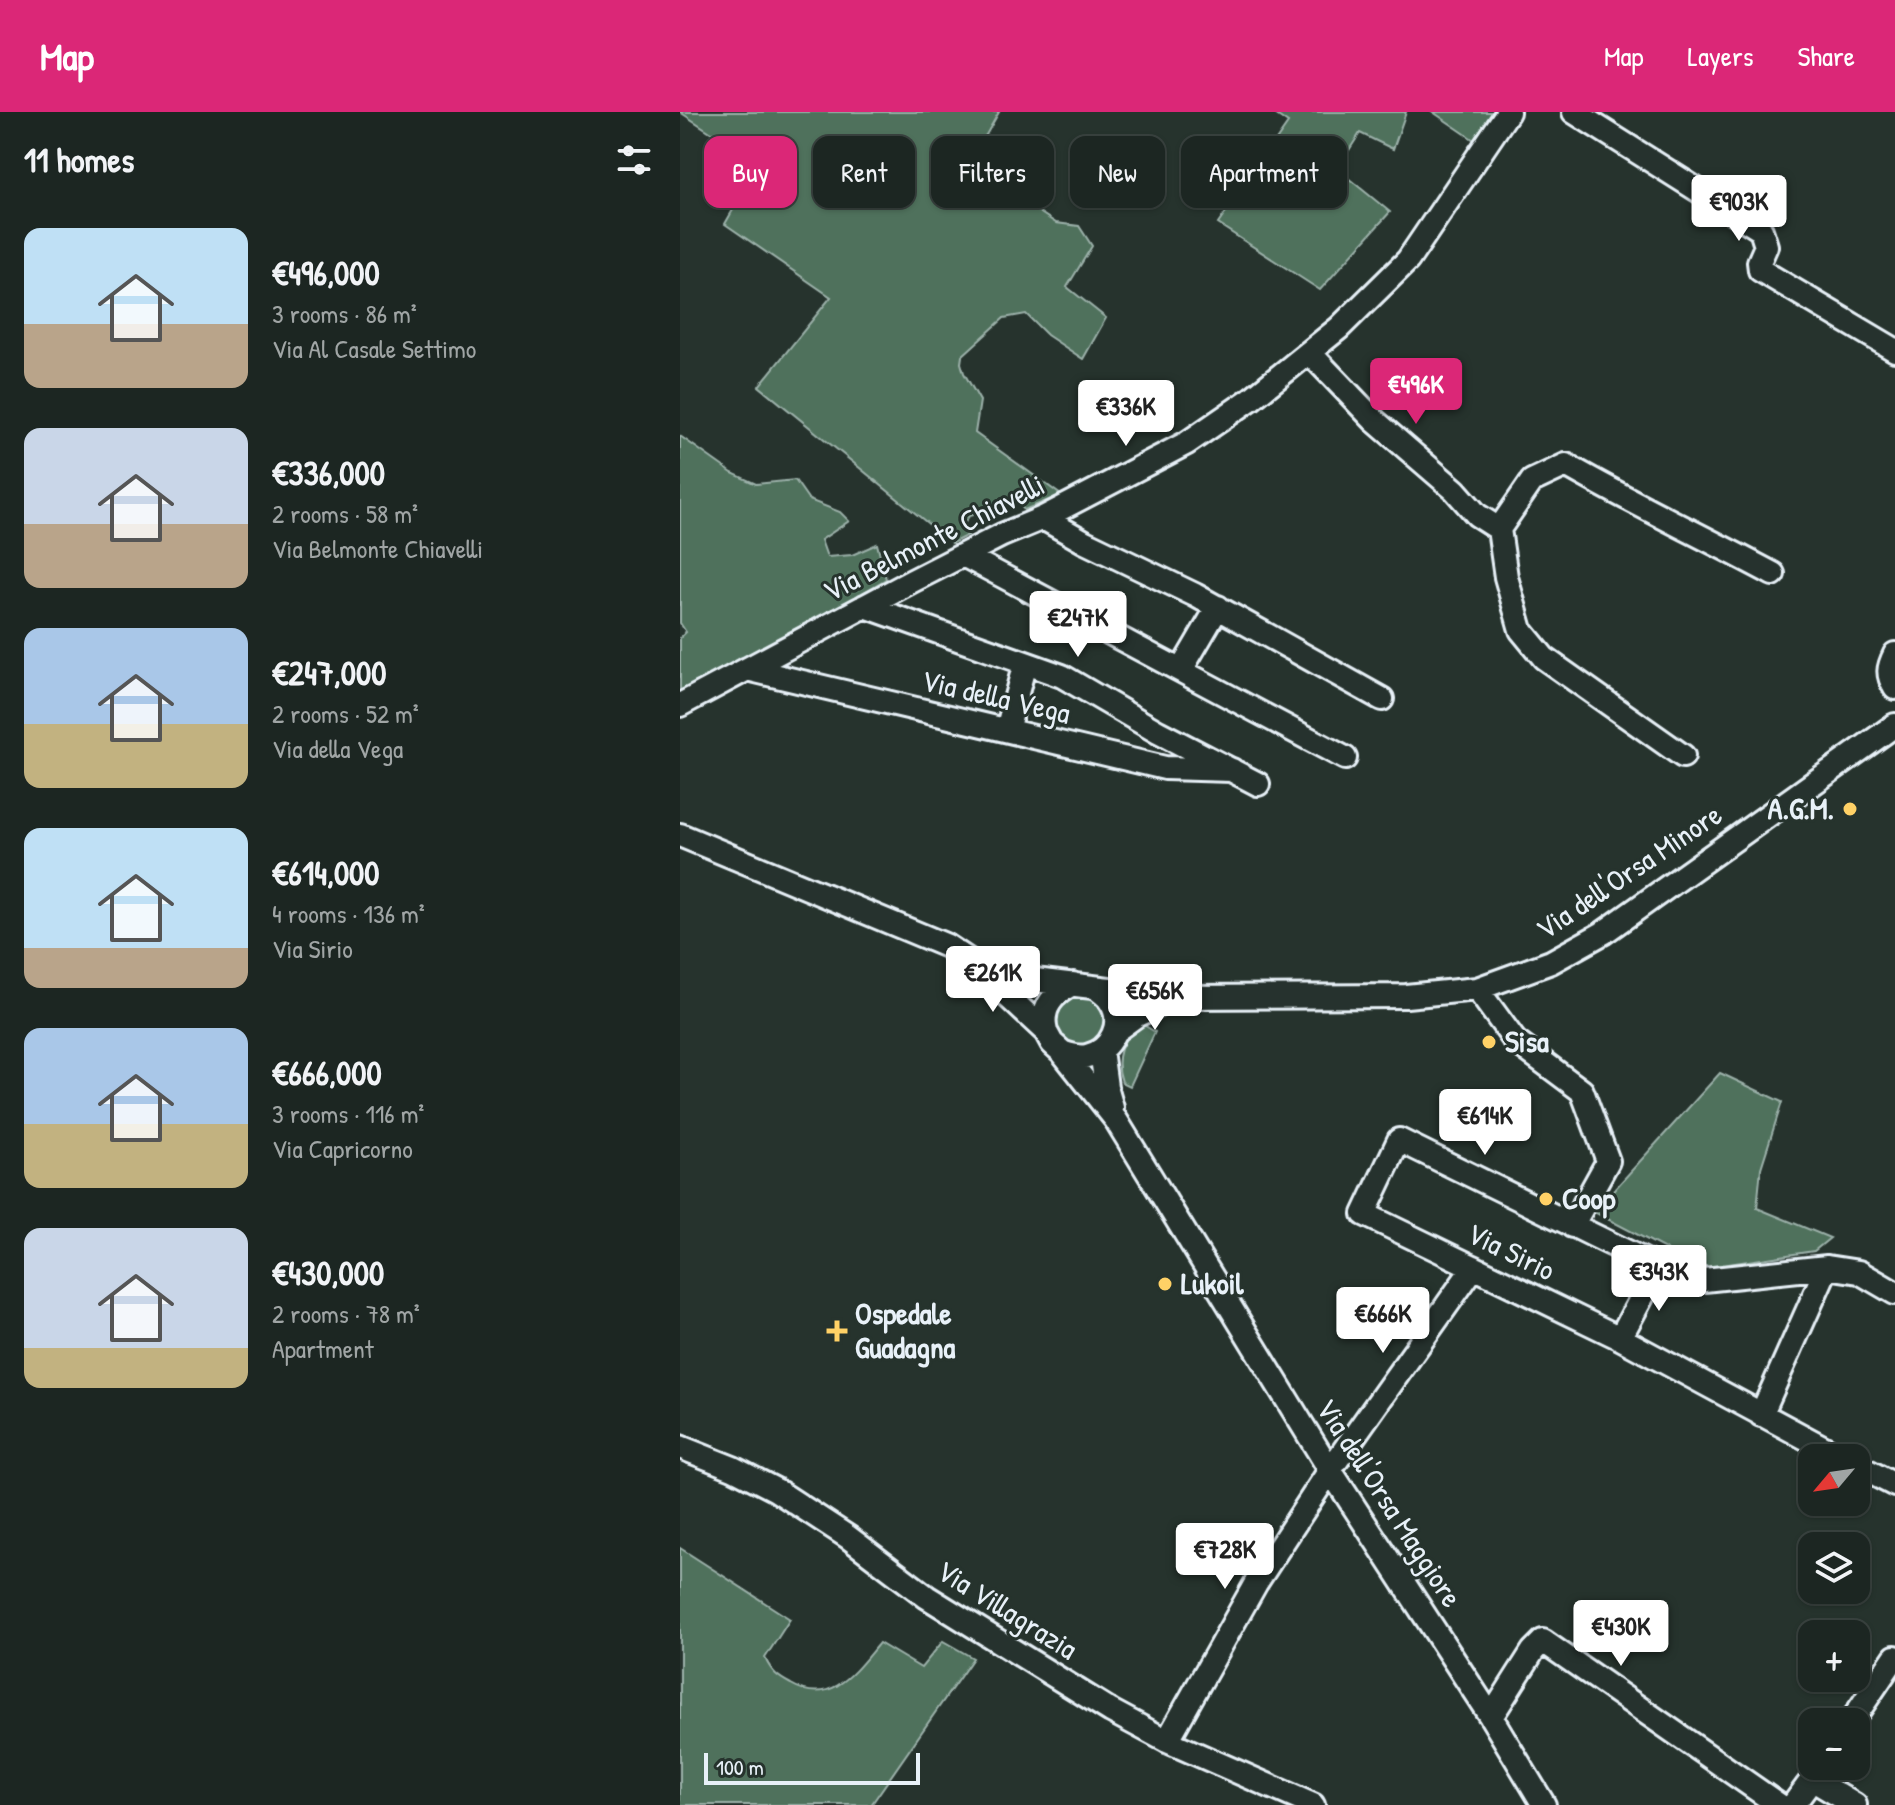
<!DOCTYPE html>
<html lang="en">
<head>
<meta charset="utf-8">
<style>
  body { margin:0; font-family:"Patrick Hand",sans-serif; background:#252e2a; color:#f1f3f6; height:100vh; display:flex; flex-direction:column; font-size:30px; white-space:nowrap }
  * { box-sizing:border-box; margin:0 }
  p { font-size:26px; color:#a0a5a5 }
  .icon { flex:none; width:44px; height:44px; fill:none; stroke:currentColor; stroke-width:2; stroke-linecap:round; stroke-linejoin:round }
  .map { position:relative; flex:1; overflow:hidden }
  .sheet { display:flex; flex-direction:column; background:#1c2622; width:680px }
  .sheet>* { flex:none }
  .top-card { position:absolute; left:24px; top:24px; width:760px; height:72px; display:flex; gap:16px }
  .needle { width:52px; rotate:241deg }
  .fabs { position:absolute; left:1118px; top:1332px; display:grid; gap:16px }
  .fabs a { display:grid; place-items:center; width:72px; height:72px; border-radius:16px; background:#1c2622; box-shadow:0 2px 6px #0004,0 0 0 2px #3a4340; font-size:40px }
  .scale { position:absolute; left:24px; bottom:20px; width:216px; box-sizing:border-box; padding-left:8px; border:4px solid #e8f1f8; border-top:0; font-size:22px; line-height:28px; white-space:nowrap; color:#e8f1f8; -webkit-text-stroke:6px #26332d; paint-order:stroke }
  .price { position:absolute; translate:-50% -68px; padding:0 18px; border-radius:8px; background:#fff; color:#222; font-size:26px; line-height:52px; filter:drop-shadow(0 2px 4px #0008) }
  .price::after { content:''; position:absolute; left:50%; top:48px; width:24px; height:18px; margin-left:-12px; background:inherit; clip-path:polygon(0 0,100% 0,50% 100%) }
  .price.selected { background:#db2777; color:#fff }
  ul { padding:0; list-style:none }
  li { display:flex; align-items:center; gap:24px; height:200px; padding:0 24px }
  li span { display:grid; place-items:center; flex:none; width:224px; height:160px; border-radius:16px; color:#555 }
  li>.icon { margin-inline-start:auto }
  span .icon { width:96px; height:96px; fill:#fffc; stroke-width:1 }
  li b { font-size:34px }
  h2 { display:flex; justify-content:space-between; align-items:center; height:96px; padding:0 24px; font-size:34px }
  .chip { padding:0 28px; border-radius:16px; background:#1c2622; box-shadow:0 2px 6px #0004,0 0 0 2px #3a4340; font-size:28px; line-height:72px }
  .chip.selected { background:#db2777; color:#fff }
  header { display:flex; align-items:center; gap:48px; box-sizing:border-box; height:112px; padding:0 40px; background:#db2777; color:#fff }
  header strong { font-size:38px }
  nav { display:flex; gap:44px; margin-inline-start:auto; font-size:28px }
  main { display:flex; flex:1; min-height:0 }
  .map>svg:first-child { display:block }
</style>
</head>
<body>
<header>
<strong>Map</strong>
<nav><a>Map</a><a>Layers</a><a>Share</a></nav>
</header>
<main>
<section class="sheet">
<h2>11 homes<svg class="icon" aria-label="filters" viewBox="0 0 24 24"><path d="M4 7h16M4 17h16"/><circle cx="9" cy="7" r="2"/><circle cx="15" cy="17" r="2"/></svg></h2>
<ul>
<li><span style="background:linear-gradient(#bfe0f5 60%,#b9a48a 0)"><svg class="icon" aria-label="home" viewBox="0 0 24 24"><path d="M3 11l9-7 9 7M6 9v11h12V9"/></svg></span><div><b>€496,000</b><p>3 rooms · 86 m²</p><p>Via Al Casale Settimo</p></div></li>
<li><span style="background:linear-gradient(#c9d6e8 60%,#b9a48a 0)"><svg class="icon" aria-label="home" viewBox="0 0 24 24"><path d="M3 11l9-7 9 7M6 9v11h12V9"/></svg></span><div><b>€336,000</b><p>2 rooms · 58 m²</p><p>Via Belmonte Chiavelli</p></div></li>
<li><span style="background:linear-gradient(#a9c7e8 60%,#c2b280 0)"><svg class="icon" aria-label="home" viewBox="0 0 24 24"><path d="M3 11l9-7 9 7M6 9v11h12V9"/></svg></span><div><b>€247,000</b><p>2 rooms · 52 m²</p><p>Via della Vega</p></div></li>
<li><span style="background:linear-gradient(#bfe0f5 75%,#b9a48a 0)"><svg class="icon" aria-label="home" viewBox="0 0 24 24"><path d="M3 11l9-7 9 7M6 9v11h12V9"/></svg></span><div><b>€614,000</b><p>4 rooms · 136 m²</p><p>Via Sirio</p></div></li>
<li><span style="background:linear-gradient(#a9c7e8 60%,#c2b280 0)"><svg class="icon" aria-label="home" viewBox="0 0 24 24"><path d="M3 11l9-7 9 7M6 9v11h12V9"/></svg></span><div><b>€666,000</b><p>3 rooms · 116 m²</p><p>Via Capricorno</p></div></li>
<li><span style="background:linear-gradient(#c9d6e8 75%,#c2b280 0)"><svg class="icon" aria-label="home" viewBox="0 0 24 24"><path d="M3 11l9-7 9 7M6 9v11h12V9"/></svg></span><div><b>€430,000</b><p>2 rooms · 78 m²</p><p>Apartment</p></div></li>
</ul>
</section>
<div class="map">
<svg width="1215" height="1693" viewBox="0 0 1215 1693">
  <rect width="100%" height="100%" fill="#26332d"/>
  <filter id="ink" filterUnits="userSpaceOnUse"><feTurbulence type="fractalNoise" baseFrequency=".0125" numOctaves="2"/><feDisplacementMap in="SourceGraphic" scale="16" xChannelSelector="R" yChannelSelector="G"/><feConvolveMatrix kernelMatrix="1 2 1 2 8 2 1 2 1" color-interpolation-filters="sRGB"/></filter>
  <g filter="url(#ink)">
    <!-- green -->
    <path fill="#4f715c" stroke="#9cb1aa" stroke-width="2" d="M 0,0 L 319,0 L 306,23 L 285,46 L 296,59 L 376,111 L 399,114 L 412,134 L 387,175 L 426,206 L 403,247 L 367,223 L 346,202 L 324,206 L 282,244 L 281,251 L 284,261 L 300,289 L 295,321 L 381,383 L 344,398 L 338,390 L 289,404 L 284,412 L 288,423 L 272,431 L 79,274 L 151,185 L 45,112 L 79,52 Z
      M 592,0 L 726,0 L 713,37 L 680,21 L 657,57 L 710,100 L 640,178 L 538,112 L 608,11 Z
      M 753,0 L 819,0 L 797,30 Z
      M 0,324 L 52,361 L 76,372 L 115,368 L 129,388 L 160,400 L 169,409 L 141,428 L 147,445 L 172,443 L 197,432 L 206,467 L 82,540 L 0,583 L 0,526 L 6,520 L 0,511 Z
      M375 908a25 25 0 1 1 50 0a25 25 0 1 1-50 0Z
      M 462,912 L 475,920 L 450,974 L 442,970 C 434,948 440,925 462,912 Z
      M 1040,961 L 1102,990 L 1081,1056 L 1077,1096 L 1150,1126 L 1134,1139 L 1029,1155 L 1008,1149 L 914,1100 Z
      M 0,1436 L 110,1507 L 85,1546 C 92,1561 98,1565 111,1572 C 152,1596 176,1558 199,1531 L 241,1556 L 263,1529 L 293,1546 L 191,1693 L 0,1693 Z"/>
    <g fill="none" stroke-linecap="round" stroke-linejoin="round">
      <defs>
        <path id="minor" d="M 894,0 L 1081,118 L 1086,134 L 1079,150 L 1080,158 L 1215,238
          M 629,240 L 695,309 L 775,378 L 797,403 L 819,417
          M 363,406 L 405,430 L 515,483 L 702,587
          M 283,443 L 665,646
          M 185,494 L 382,564 L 478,620 L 578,672
          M 1215,542 C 1208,556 1207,562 1215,576
          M 67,557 L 485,656 L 552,658
          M 501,558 L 538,495
          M 0,593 L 232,469 L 322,423 L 363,406 L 507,331 L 571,287 L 659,216 L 728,148 L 828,0
          M 327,618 L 345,551
          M 1003,644 L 864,546 L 841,518 L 826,465 L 819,417 L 852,369 L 886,353 C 954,392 1024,425 1093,462
          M 0,723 L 267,834 L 291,850 L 366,920 L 372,931 L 382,940 L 436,1008 L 650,1358 L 811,1605 L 864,1693
          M 295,851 L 346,867 L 496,885 L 726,884 L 797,877 L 871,850 L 923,821 L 1215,613
          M 797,877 L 835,929 L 902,979 L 928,1049 L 892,1114
          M 435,919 L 457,903 L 495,885
          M 366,920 C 360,896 373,882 393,872
          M 421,938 L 426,975 L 432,996
          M 382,940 C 390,943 398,946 407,944 C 431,939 445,910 430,889 C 427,884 421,880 416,876
          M 940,1226 L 978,1155
          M 1081,1303 L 1147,1155
          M 0,1335 L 53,1356 L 96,1378 L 168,1425 L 247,1485 L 431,1599 L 487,1629 L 633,1693
          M 1163,1346 L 940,1226 L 684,1102 L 719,1028 L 978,1155 L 1024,1168 L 1147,1155 L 1179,1160 L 1215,1181
          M 1176,1353 L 1215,1373
          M 811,1605 L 853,1539 L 863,1529 L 1099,1693
          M 1171,1610 L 1215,1545
          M 487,1629 L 576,1471 L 650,1358 L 794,1155
          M 1133,1668 L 1175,1693
          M 1113,1693 L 1142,1654"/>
      </defs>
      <!-- minor casing -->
      <use href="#minor" stroke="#e8f1f8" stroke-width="28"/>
      <!-- minor -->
      <use href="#minor" stroke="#26332d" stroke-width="22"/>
    </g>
  </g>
  <!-- markers -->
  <g fill="#ffd166" stroke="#26332d" stroke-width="3">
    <circle cx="1170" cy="697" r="8"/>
    <circle cx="809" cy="930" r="8"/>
    <circle cx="866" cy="1087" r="8"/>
    <circle cx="485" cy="1172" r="8"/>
    <path d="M153 1207h8v8h8v8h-8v8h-8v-8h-8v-8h8z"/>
  </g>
  <g text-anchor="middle" stroke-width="6" stroke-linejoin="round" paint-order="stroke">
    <!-- street labels -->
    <g font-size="30" fill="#e8f1f8" stroke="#26332d">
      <text transform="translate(254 426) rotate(-27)" y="10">Via Belmonte Chiavelli</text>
      <text transform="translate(316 585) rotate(13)" y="10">Via della Vega</text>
      <text transform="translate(949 760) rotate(-34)" y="10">Via dell'Orsa Minore</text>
      <text transform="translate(831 1140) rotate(26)" y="10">Via Sirio</text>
      <text transform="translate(709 1391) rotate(57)" y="10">Via dell'Orsa Maggiore</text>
      <text transform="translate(327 1498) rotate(32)" y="10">Via Villagrazia</text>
    </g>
    <!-- poi labels -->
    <g font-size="30" font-weight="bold" fill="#e8f1f8" stroke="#26332d" text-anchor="start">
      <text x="1154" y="707" text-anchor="end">A.G.M.</text>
      <text x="825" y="940">Sisa</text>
      <text x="882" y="1097">Coop</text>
      <text x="501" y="1182">Lukoil</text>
      <text x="175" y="1212">Ospedale<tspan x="175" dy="34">Guadagna</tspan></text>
    </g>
  </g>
</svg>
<div class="fabs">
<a><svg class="needle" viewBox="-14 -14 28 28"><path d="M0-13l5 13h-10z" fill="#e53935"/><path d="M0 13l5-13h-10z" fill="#a0a5a5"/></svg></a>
<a><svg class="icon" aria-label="layers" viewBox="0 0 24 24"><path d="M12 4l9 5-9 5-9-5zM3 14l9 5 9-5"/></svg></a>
<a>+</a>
<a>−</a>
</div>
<div class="scale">100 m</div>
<b class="price" style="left:1059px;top:131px">€903K</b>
<b class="price selected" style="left:736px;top:314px">€496K</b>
<b class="price" style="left:446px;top:336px">€336K</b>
<b class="price" style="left:398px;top:547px">€247K</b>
<b class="price" style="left:313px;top:902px">€261K</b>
<b class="price" style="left:475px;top:920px">€656K</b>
<b class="price" style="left:805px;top:1045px">€614K</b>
<b class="price" style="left:979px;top:1201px">€343K</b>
<b class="price" style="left:703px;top:1243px">€666K</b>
<b class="price" style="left:545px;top:1479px">€728K</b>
<b class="price" style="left:941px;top:1556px">€430K</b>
<div class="top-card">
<a class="chip selected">Buy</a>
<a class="chip">Rent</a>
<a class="chip">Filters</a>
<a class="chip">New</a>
<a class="chip">Apartment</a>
</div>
</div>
</main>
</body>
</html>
